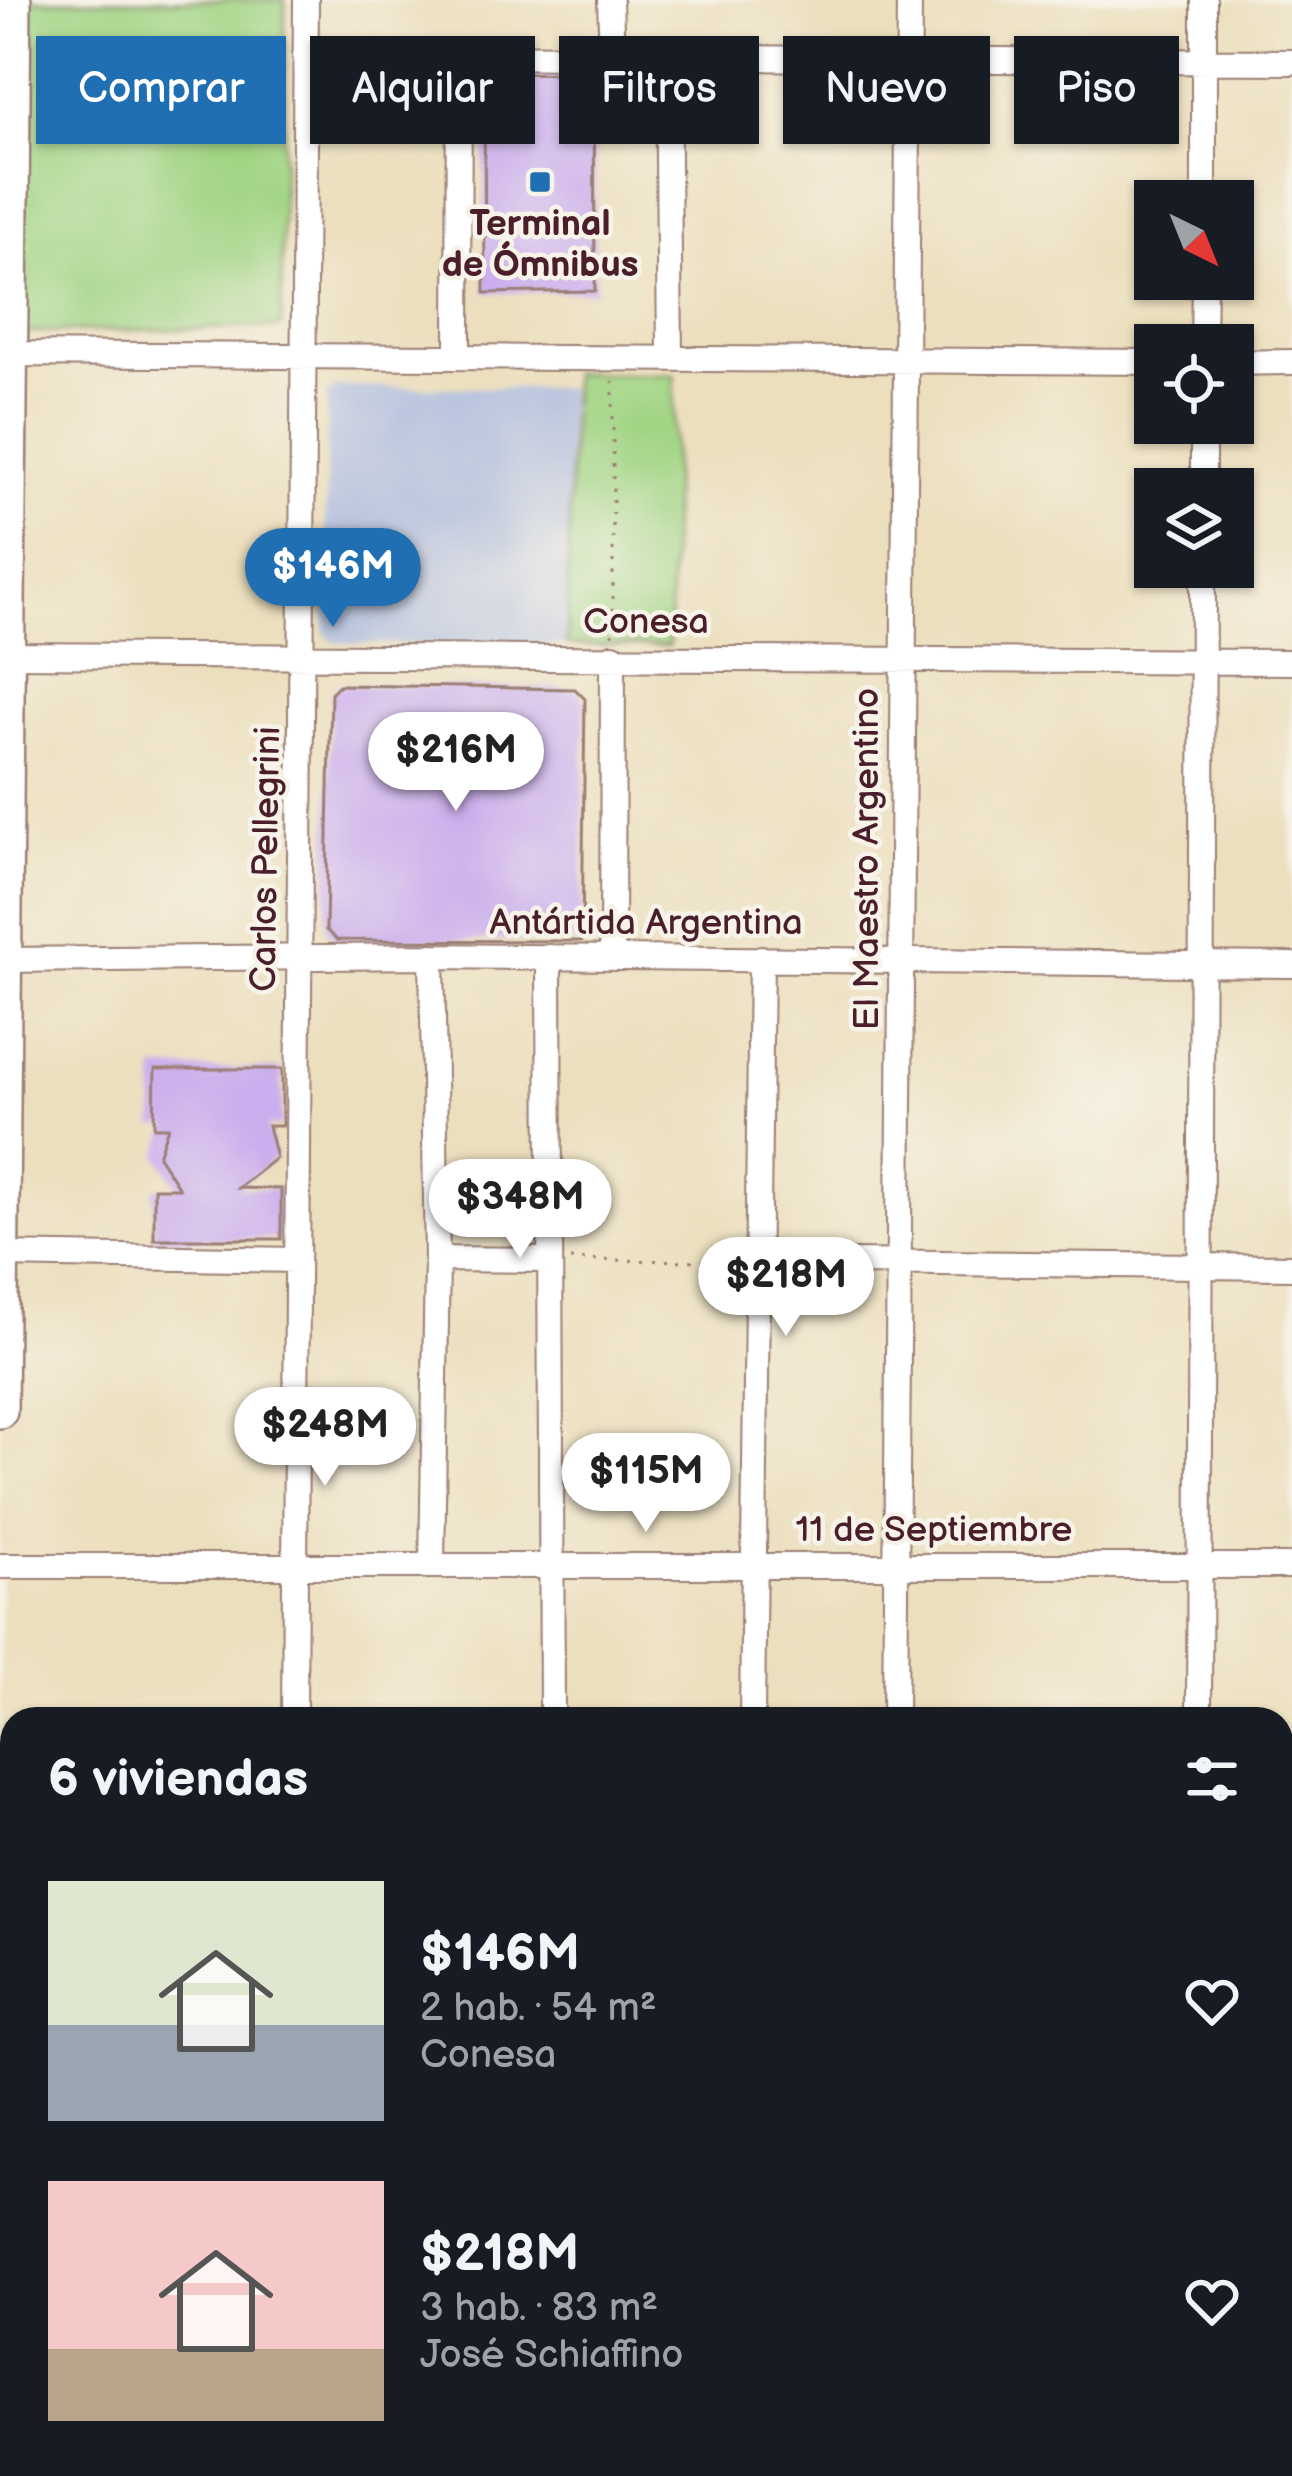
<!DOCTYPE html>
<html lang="es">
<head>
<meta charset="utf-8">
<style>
  body { margin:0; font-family:"Balsamiq Sans",sans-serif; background:#20242c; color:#f1f3f6; height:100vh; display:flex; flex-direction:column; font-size:45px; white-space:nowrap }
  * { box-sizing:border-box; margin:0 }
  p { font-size:39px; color:#9ea1a6 }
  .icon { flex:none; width:66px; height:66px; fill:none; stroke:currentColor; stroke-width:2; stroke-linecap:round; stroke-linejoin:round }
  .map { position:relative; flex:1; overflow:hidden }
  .drawer { position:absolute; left:0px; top:1707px; width:1293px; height:771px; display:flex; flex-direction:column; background:#171b24; border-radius:36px 36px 0 0; box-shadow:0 3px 9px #0004 }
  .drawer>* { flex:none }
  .top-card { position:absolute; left:36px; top:36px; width:1221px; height:108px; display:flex; gap:24px }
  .needle { width:78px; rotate:137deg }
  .buttons { position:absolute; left:1134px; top:180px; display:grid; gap:24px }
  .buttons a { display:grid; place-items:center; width:120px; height:120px; border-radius:0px; background:#171b24; box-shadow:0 3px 9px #0004; font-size:60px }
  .price { position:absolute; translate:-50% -102px; padding:0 27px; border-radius:42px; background:#fff; color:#222; font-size:39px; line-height:78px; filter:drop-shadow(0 3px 6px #0008) }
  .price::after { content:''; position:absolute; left:50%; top:72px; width:36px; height:27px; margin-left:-18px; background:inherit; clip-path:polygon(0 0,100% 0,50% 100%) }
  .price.active { background:#1f6fb2; color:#fff }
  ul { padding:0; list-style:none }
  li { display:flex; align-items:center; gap:36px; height:300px; padding:0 48px }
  li span { display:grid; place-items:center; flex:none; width:336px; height:240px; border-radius:0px; color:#555 }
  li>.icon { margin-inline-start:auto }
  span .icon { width:144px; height:144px; fill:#fffc; stroke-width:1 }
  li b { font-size:51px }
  h2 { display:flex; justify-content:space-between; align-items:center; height:144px; padding:0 48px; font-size:51px }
  .tag { padding:0 42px; border-radius:0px; background:#171b24; box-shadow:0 3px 9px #0004; font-size:42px; line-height:108px }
  .tag.active { background:#1f6fb2; color:#fff }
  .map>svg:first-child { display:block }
</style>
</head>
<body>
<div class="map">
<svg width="1292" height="2476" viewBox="0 0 1292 2476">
  <rect width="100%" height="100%" fill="#f7f3e8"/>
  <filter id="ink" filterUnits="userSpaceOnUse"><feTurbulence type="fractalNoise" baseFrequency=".00833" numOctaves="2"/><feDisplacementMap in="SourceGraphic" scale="24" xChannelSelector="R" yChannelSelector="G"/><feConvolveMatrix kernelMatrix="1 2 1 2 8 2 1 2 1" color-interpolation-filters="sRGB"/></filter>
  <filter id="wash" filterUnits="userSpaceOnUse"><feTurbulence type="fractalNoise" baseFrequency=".004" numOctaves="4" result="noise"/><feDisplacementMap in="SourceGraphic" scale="48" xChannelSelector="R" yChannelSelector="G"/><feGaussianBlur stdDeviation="2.7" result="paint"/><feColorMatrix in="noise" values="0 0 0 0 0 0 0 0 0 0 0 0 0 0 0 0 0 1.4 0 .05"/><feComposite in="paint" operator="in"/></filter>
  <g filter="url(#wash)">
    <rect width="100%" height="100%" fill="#ecdfbe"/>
    <!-- industrial -->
    <path fill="#bac4de" d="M 337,387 L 569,388 L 567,645 L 335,643 L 324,633 L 327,395 Z"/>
    <!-- green -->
    <path fill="#a0d483" stroke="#757a57" stroke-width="3" d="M 16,0 L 285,0 L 281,327 L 15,333 Z
      M 572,373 L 675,375 L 669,646 L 567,645 Z"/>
    <g id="blocks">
      <!-- building -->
      <path fill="#cbaeed" d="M 484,73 L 594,74 L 595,291 L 485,293 Z
        M 339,685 L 575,689 L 585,699 L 582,941 L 337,940 L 326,930 L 331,693 Z
        M 155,1069 L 282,1069 L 282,1126 L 268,1126 L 276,1158 L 238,1188 L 281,1189 L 281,1239 L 154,1239 L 154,1188 L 179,1188 L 158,1156 L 168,1127 L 154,1127 Z"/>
    </g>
  </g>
  <g filter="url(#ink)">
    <use href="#blocks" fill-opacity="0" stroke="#9b7f74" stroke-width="3"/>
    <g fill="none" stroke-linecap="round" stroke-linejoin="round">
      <defs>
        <path id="street" d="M 610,0 L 612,57
          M 305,55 L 1292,62
          M 667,57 L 670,356
          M 1204,201 L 1204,0
          M 1203,345 L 1204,279
          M 0,354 L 1155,362
          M 458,354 L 459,56
          M 1233,363 L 1292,362
          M 1203,423 L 1203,489
          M 0,655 L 1292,662
          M 432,956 L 437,1259 L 432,1565
          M 549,957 L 552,1719
          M 612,957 L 613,656
          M 0,960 L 432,956 L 1292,965
          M 0,1255 L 297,1260
          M 437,1259 L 550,1260
          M 757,1261 L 1292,1267
          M 0,1566 L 1292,1566
          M 294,1719 L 306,0
          M 752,1719 L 761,958
          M 895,1719 L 909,0
          M 1199,1719 L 1203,567
          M 0,1858 L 12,1858
          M 1281,1861 L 1292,1862
          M 890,2466 L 890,2476
          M 281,2476 L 281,2466
          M 587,2476 L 587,2466
          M 1192,2476 L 1192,2466"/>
        <path id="secondary" d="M 0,1411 L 14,0
          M 1281,2163 L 1292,2163
          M 0,2184 L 12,2184"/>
      </defs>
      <!-- street casing -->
      <use href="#street" stroke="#9b7f74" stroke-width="28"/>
      <!-- secondary casing -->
      <use href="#secondary" stroke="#9b7f74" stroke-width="38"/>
      <!-- path -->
      <path stroke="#9b7f74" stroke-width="3" stroke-dasharray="3 9" stroke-linecap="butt" d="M 613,635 L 613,381
        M 570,1260 L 734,1261"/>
      <!-- street -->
      <use href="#street" stroke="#fff" stroke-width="24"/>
      <!-- secondary -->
      <use href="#secondary" stroke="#fff" stroke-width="33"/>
    </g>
  </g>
  <!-- markers -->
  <rect fill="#1f6fb2" stroke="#f7f3e8" stroke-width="4.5" x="528" y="170" width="24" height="24" rx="6"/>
  <g text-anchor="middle" stroke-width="9" stroke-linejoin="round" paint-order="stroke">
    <!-- poi labels -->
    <g font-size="36" font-weight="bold" fill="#4a1f2b" stroke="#f7f3e8">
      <text x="540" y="235">Terminal<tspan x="540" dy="41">de Ómnibus</tspan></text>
    </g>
    <!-- street labels -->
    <g font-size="36" fill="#4a1f2b" stroke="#f7f3e8">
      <text x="646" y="633">Conesa</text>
      <text transform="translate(264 859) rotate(-89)" y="13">Carlos Pellegrini</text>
      <text transform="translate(865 859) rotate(-90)" y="13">El Maestro Argentino</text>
      <text x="646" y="934">Antártida Argentina</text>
      <text x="934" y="1541">11 de Septiembre</text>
    </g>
  </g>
</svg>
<div class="buttons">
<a><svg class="needle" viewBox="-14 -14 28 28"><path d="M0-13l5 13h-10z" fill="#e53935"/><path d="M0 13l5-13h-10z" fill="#9ea1a6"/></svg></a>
<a><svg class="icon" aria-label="locate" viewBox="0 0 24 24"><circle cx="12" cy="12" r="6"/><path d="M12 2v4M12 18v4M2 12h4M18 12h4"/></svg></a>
<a><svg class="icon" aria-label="layers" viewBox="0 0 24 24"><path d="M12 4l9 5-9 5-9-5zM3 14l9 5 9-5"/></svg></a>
</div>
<b class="price active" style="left:333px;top:630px">$146M</b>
<b class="price" style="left:456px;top:814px">$216M</b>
<b class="price" style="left:520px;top:1261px">$348M</b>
<b class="price" style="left:786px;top:1339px">$218M</b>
<b class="price" style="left:325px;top:1489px">$248M</b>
<b class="price" style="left:646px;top:1535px">$115M</b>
<div class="top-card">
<a class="tag active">Comprar</a>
<a class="tag">Alquilar</a>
<a class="tag">Filtros</a>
<a class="tag">Nuevo</a>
<a class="tag">Piso</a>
</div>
<section class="drawer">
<h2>6 viviendas<svg class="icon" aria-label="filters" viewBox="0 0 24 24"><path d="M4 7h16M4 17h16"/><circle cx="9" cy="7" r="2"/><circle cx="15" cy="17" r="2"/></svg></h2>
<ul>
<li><span style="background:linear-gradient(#dfe7d0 60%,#9aa5b1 0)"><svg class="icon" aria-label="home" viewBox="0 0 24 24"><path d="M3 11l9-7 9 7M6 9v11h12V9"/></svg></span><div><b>$146M</b><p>2 hab. · 54 m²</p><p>Conesa</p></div><svg class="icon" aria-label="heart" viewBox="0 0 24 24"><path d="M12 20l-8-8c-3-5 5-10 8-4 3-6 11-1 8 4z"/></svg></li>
<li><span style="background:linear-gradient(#f6c9c9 70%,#b9a48a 0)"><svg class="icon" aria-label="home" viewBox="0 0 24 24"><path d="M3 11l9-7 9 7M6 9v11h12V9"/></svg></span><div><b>$218M</b><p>3 hab. · 83 m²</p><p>José Schiaffino</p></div><svg class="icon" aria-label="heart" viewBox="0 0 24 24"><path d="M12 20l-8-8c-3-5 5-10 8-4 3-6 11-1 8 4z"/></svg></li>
</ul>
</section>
</div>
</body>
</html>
